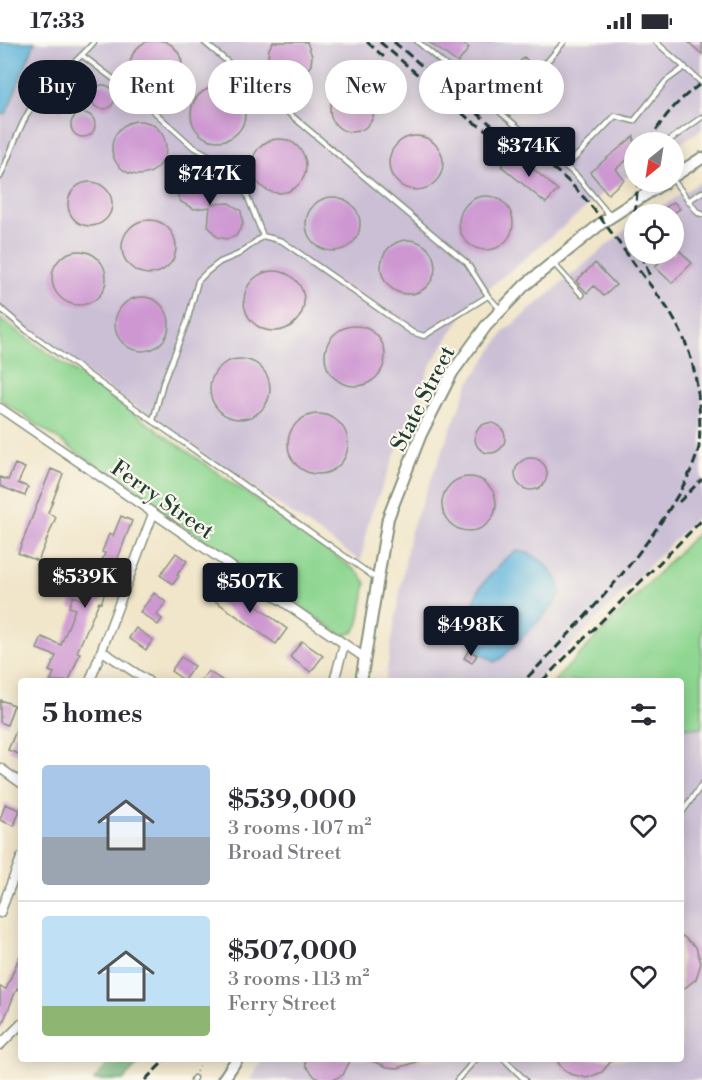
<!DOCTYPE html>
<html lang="en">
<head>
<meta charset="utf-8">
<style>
  body { margin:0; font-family:"Libre Bodoni",serif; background:#f2f2f3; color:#2b2b33; height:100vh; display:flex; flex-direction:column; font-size:22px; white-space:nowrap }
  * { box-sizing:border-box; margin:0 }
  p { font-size:20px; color:#7c7c81 }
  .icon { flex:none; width:33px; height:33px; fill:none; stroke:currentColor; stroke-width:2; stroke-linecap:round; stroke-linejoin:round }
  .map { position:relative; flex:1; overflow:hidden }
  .drawer { position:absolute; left:18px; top:636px; width:666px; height:384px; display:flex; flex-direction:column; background:#fff; border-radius:6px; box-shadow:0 3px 15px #0003 }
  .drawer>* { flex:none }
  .hud { position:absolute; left:18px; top:18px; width:666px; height:54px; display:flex; gap:12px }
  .needle { width:39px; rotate:210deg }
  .tools { position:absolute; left:624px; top:90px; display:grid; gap:12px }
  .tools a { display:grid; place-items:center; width:60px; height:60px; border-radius:50%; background:#fff; box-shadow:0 3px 15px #0003; font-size:30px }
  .price { position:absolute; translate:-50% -51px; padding:0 14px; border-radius:6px; background:#111827; color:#fff; font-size:20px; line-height:39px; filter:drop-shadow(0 2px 3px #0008) }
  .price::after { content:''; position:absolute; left:50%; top:36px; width:18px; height:14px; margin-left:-9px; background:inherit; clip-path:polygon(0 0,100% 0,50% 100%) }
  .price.active { background:#222; color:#fff }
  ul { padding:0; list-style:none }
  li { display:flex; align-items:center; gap:18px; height:150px; padding:0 24px }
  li+li { border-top:2px solid #e1e1e2 }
  li span { display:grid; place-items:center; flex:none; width:168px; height:120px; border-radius:6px; color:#555 }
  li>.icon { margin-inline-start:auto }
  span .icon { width:72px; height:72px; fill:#fffc; stroke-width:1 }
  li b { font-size:26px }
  h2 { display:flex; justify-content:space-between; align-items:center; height:72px; padding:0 24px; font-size:26px }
  .pill { padding:0 21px; border-radius:27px; background:#fff; box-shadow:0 3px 15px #0003; font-size:21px; line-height:54px }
  .pill.active { background:#111827; color:#fff }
  .status { display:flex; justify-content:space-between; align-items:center; height:42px; padding:0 30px; background:#fff; direction:ltr }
  .status svg { height:16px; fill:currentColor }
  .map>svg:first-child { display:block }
</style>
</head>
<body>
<div class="status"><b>17:33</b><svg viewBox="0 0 49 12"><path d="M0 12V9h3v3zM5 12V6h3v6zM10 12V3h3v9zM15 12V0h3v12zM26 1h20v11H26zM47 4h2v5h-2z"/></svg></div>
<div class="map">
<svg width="702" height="1038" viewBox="0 0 702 1038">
  <rect width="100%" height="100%" fill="#fbf7ec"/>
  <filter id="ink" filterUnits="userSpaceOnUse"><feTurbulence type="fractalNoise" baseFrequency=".0167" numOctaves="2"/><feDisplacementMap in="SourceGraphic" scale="12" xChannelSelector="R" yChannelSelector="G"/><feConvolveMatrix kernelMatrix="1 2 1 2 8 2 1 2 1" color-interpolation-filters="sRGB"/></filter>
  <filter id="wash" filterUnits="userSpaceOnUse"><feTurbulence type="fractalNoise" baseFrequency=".008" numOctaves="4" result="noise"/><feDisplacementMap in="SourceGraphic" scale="24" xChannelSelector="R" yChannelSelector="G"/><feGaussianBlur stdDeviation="1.35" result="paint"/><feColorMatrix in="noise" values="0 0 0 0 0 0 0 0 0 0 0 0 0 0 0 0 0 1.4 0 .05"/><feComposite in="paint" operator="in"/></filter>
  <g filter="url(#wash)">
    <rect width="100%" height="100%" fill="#f1e6ca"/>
    <!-- industrial -->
    <path fill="#cbbfd5" d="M 35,0 L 702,0 L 702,87 L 674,105 L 674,100 L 634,100 L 634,130 L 606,149 L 471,261 L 431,322 L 368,480 L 361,519 L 0,273 L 0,72 L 6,71 Z
      M 702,139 L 702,470 L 536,639 L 385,639 L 410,491 L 469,341 L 505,289 L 630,184 L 634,182 L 634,212 L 674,212 L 674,172 L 649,172 Z
      M 681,685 L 702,686 L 702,1038 L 250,1038 L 263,1017 L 681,1017 Z"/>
    <!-- green -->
    <path fill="#8ed691" stroke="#568a62" stroke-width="1.5" d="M 0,277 L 359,531 L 366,541 L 359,581 L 354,590 L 343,593 L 336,589 L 0,357 Z
      M 702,486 L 702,686 L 681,685 L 681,639 L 554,639 Z"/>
    <!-- forest -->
    <path fill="#72b77b" stroke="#487a58" stroke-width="1.5" d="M 113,1017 L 143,1017 L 123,1038 L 94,1038 Z"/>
    <!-- water -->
    <path fill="#5fb4db" stroke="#3f7888" stroke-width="1.5" d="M 0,0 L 35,0 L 6,72 L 0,72 Z
      M 517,509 C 538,510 558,531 561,551 L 550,567 L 503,615 L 494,620 L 473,606 C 470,589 471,565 478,549 C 482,541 490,534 496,527 C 503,519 508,513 517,509 Z"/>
    <g id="blocks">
      <!-- building -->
      <path fill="#ce97d2" d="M130 24a26 26 0 1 1 52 0a26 26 0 1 1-52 0Z
        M 273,0 L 307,0 L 312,14 L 311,23 L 306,30 L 300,35 L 292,37 L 283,36 L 276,32 L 270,25 L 268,16 L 269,7 Z
        M 429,0 L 461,0 L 469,6 L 458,21 Z
        M 688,0 L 702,0 L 702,12 Z
        M 524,15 L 533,24 L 515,45 L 505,36 Z
        M91 55a12 12 0 1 1 24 0a12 12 0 1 1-24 0Z
        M 57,45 L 71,55 L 61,70 L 47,59 Z
        M191 72a27 27 0 1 1 54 0a27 27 0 1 1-54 0Z
        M330 68a22 22 0 1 1 44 0a22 22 0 1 1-44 0Z
        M71 83a12 12 0 1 1 24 0a12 12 0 1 1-24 0Z
        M112 106a27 27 0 1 1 54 0a27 27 0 1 1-54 0Z
        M 634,94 L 634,112 L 616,127 L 624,138 L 608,152 L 590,130 Z
        M389 121a27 27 0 1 1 54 0a27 27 0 1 1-54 0Z
        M252 124a27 27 0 1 1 54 0a27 27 0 1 1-54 0Z
        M 513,110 L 558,148 L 546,161 L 501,124 Z
        M 192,131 L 203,132 L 211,139 L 214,148 L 211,162 L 229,161 L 241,169 L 243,182 L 236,194 L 227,197 L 217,195 L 208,184 L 210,165 L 194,167 L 181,160 L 178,154 L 178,143 L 185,134 Z
        M68 162a22 22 0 1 1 44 0a22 22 0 1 1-44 0Z
        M459 181a27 27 0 1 1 54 0a27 27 0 1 1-54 0Z
        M306 182a27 27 0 1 1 54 0a27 27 0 1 1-54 0Z
        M 674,160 L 680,167 L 672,172 L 656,172 Z
        M122 205a27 27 0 1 1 54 0a27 27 0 1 1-54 0Z
        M381 225a27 27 0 1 1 54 0a27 27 0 1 1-54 0Z
        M 674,203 L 692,221 L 672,241 L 655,225 L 667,212 L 674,212 Z
        M52 236a27 27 0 1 1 54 0a27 27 0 1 1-54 0Z
        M 595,221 L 616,243 L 604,254 L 594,244 L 587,251 L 576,239 Z
        M244 259a30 30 0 1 1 60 0a30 30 0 1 1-60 0Z
        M115 282a27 27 0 1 1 54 0a27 27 0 1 1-54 0Z
        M325 314a30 30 0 1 1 60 0a30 30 0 1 1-60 0Z
        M210 347a30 30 0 1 1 60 0a30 30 0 1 1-60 0Z
        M288 402a30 30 0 1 1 60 0a30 30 0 1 1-60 0Z
        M475 396a15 15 0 1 1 30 0a15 15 0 1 1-30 0Z
        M515 432a16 16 0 1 1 32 0a16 16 0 1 1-32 0Z
        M 15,422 L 25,426 L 18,441 L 28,445 L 25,454 L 0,444 L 0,435 L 8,438 Z
        M 51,427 L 63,432 L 48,471 L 56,475 L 38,519 L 18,511 Z
        M442 462a27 27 0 1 1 54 0a27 27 0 1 1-54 0Z
        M 121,474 L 132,479 L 101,561 L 99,560 L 77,610 L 80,611 L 69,639 L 50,639 L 54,631 L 49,629 L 56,614 L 37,607 L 42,595 L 61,603 L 75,567 L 69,565 L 73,554 L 86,559 L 105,511 L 102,510 L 109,492 L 113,494 Z
        M 176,511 L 187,519 L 177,533 L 179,534 L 173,542 L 160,533 Z
        M 226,541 L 287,587 L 276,602 L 214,558 Z
        M 154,551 L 166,560 L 157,573 L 162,577 L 158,583 L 140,570 Z
        M 136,586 L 153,598 L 146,608 L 129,596 Z
        M 302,599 L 323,614 L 311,630 L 290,615 Z
        M 469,608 L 477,613 L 472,621 L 464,616 Z
        M 181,615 L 194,624 L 184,638 L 171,629 Z
        M 208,629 L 223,639 L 201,639 Z
        M 0,658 L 14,663 L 7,683 L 0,680 Z
        M 21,677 L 21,713 L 8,708 Z
        M 5,762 L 20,768 L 14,784 L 0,778 Z
        M 681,893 L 696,905 L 701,921 L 696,937 L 681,949 Z
        M 21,911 L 21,948 L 17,946 L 0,988 L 0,945 L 6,947 Z
        M 305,1017 L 351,1017 L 343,1033 L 332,1038 L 322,1038 L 315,1035 L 306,1024 Z
        M 368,1017 L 422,1017 L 423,1018 L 398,1026 L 387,1025 Z
        M 556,1017 L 613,1017 L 602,1030 L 587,1036 L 570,1032 L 561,1025 Z"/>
    </g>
  </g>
  <g filter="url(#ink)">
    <use href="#blocks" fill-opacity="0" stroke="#88927f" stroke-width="1.5"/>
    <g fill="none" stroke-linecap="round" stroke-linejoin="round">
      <defs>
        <path id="service" d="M 204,0 L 467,221 L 488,254 L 500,267
          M 418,0 L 514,82 L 576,133 L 610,174
          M 656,0 L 702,41
          M 83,14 L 140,57 L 192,104 L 223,121 L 235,130 L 243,143 L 263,194
          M 502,72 L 564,0
          M 667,100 L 702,75
          M 674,110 L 684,127
          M 566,125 L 615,74 L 634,79 L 666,39 L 685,25
          M 0,135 C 11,111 21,77 38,56 C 54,35 77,21 94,0
          M 674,139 L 698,171 L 702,172
          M 688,159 L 702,150
          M 555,223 L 582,253
          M 0,266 L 26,288 L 153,379 L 377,537
          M 153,379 L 163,341 L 187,280 L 198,239 L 207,230 L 220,220 L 239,212 L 263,194 L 282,199 L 412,290 L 424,294 L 488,254
          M 681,772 L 702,742
          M 504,1017 L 525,1038
          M 193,1038 L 194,1036
          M 457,1038 L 476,1017"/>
        <path id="minor" d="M 0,366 L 365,616
          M 102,609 L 148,639
          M 90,639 L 153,472
          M 334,639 L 344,603
          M 0,726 L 21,741
          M 0,871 L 21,816
          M 0,1003 L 21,982"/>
        <path id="tertiary" d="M 674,134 L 702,116
          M 361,639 L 388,476 L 421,392 L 452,331 L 486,284 L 525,243 L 603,180 L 665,140
          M 223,1038 L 237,1017"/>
      </defs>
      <!-- service casing -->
      <use href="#service" stroke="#88927f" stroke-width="7"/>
      <!-- minor casing -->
      <use href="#minor" stroke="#88927f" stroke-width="11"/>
      <!-- tertiary casing -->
      <use href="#tertiary" stroke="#88927f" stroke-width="14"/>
      <!-- path -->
      <path stroke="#88927f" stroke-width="1.5" stroke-dasharray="1.5 4.5" stroke-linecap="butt" d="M 196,1030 L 202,1017"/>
      <!-- service -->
      <use href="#service" stroke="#fff" stroke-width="4"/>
      <!-- minor -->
      <use href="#minor" stroke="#fff" stroke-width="8"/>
      <!-- tertiary -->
      <use href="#tertiary" stroke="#fff" stroke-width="10"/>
      <!-- rail -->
      <path stroke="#1f3d34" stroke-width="3" stroke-dasharray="9 4.5" stroke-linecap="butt" d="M 367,0 L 385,16
        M 380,0 L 470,78 L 491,91
        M 394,0 C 431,31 467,65 505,93 C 529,110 554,124 574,145 C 595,166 612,192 630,216 C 645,238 665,259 677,283 C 697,318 702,365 699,405 C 693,430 678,453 665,474 C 625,535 574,587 524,639
        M 650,100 C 661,76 680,56 702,41
        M 635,172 L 638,140
        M 641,212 L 651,237
        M 679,460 L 702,437
        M 542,639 L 702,478
        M 145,1038 L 166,1017"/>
    </g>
  </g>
  <g text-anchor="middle" stroke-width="4.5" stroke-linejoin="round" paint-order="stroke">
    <!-- street labels -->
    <g font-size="22" fill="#1f3d34" stroke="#fbf7ec">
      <text transform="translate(422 356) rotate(-63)" y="8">State Street</text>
      <text transform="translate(163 457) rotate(35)" y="8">Ferry Street</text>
    </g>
  </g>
</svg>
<div class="tools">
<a><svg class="needle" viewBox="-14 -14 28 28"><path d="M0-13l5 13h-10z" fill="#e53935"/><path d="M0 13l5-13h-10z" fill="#7c7c81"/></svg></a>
<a><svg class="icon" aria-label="locate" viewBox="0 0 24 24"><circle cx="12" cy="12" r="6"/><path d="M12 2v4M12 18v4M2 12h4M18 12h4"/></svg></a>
</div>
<b class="price" style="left:529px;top:136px">$374K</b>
<b class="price" style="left:210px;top:164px">$747K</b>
<b class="price active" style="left:85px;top:567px">$539K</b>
<b class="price" style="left:250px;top:572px">$507K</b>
<b class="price" style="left:471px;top:615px">$498K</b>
<div class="hud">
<a class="pill active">Buy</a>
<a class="pill">Rent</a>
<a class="pill">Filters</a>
<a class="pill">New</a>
<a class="pill">Apartment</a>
</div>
<section class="drawer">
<h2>5 homes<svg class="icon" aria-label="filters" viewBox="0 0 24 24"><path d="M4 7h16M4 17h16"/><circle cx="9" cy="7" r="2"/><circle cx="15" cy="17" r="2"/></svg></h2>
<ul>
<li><span style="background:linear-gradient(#a9c7e8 60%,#9aa5b1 0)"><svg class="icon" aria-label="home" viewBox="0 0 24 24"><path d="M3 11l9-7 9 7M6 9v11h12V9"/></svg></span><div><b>$539,000</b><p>3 rooms · 107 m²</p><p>Broad Street</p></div><svg class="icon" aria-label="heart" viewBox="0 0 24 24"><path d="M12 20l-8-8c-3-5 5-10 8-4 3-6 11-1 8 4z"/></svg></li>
<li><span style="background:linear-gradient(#bfe0f5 75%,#8fb573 0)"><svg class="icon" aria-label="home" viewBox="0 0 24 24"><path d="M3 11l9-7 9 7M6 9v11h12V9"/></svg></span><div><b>$507,000</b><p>3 rooms · 113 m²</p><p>Ferry Street</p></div><svg class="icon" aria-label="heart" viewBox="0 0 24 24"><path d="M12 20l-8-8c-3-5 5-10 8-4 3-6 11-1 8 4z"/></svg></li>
</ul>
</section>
</div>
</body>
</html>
